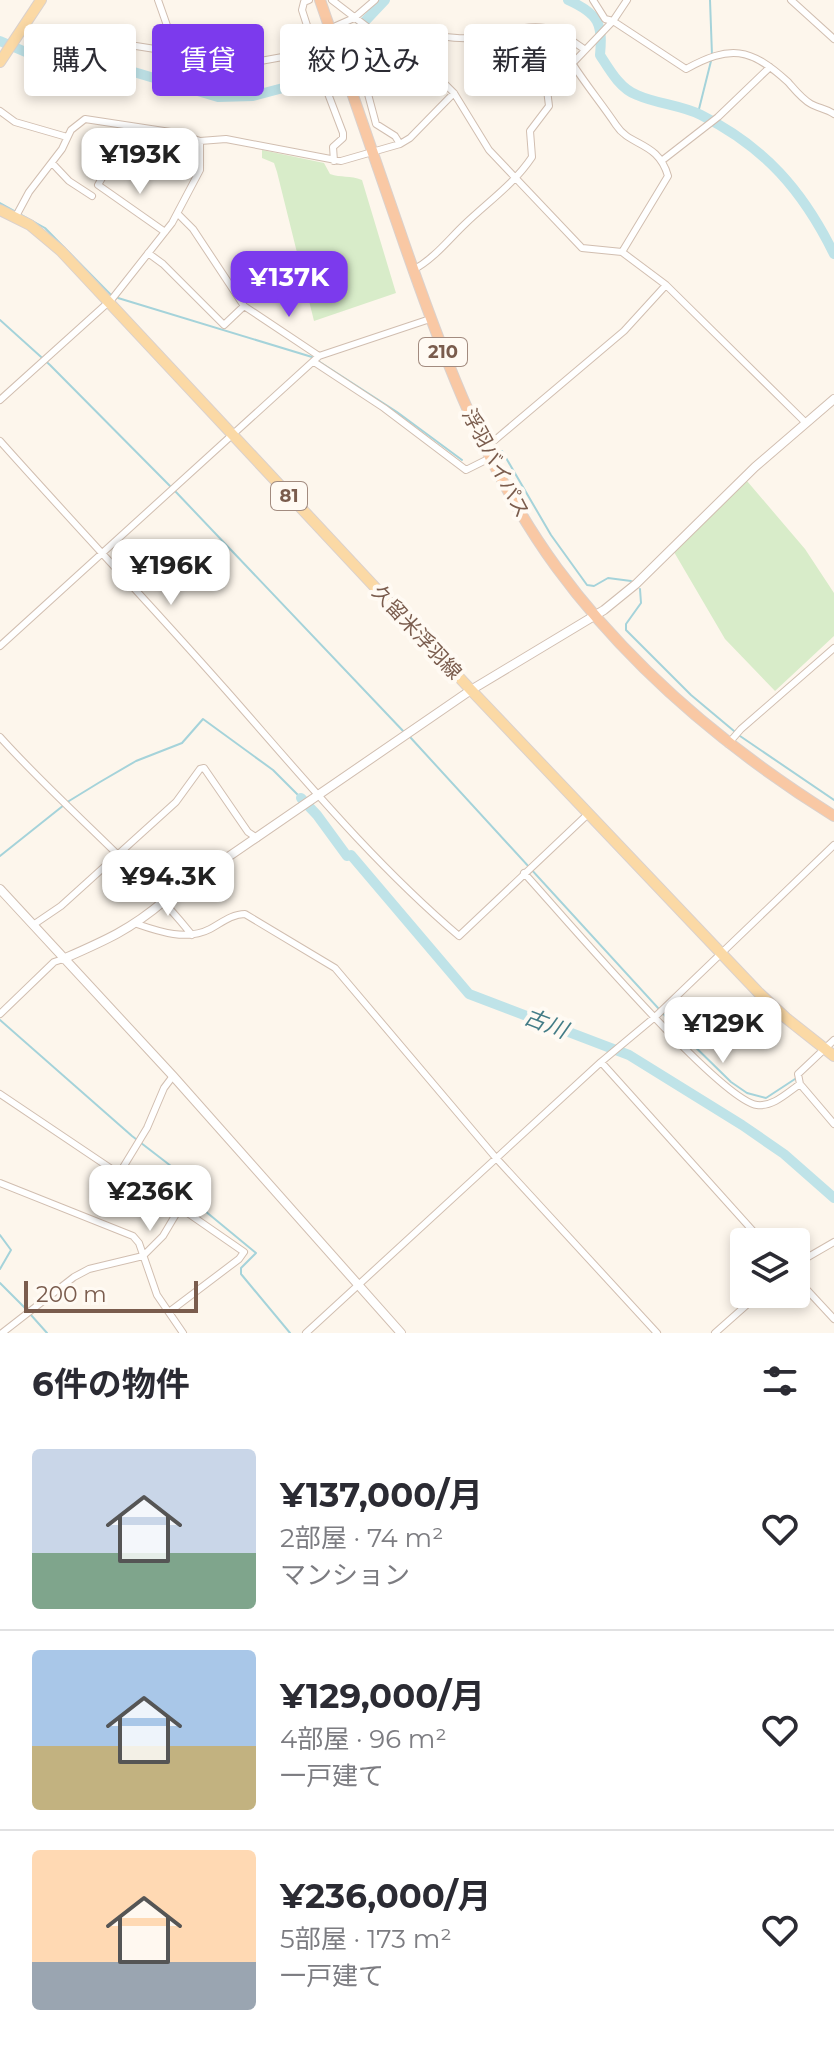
<!DOCTYPE html>
<html lang="ja">
<head>
<meta charset="utf-8">
<style>
  body { margin:0; font-family:Montserrat,"Noto Sans JP",sans-serif; background:#f2f2f3; color:#2b2b33; height:100vh; display:flex; flex-direction:column; font-size:30px; white-space:nowrap }
  * { box-sizing:border-box; margin:0 }
  p { font-size:26px; color:#7c7c81 }
  .icon { flex:none; width:44px; height:44px; fill:none; stroke:currentColor; stroke-width:2; stroke-linecap:round; stroke-linejoin:round }
  .map { position:relative; height:1333px; overflow:hidden }
  .panel { display:flex; flex-direction:column; background:#fff; flex:1 }
  .panel>* { flex:none }
  .banner { position:absolute; left:24px; top:24px; width:786px; height:72px; display:flex; gap:16px }
  .fabs { position:absolute; left:730px; top:1228px; display:grid; gap:16px }
  .fabs a { display:grid; place-items:center; width:80px; height:80px; border-radius:8px; background:#fff; box-shadow:0 4px 12px #0003; font-size:40px }
  .scale { position:absolute; left:24px; bottom:20px; width:174px; box-sizing:border-box; padding-left:8px; border:4px solid #7a5c4d; border-top:0; font-size:22px; line-height:28px; white-space:nowrap; color:#7a5c4d; -webkit-text-stroke:6px #fffaf3; paint-order:stroke }
  .price { position:absolute; translate:-50% -68px; padding:0 18px; border-radius:16px; background:#fff; color:#222; font-size:26px; line-height:52px; filter:drop-shadow(0 2px 4px #0008) }
  .price::after { content:''; position:absolute; left:50%; top:48px; width:24px; height:18px; margin-left:-12px; background:inherit; clip-path:polygon(0 0,100% 0,50% 100%) }
  .price.selected { background:#7c3aed; color:#fff }
  ul { padding:0; list-style:none }
  li { display:flex; align-items:center; gap:24px; height:200px; padding:0 32px }
  li+li { border-top:2px solid #e1e1e2 }
  li span { display:grid; place-items:center; flex:none; width:224px; height:160px; border-radius:8px; color:#555 }
  li>.icon { margin-inline-start:auto }
  span .icon { width:96px; height:96px; fill:#fffc; stroke-width:1 }
  li b { font-size:34px }
  h2 { display:flex; justify-content:space-between; align-items:center; height:96px; padding:0 32px; font-size:34px }
  .tag { padding:0 28px; border-radius:8px; background:#fff; box-shadow:0 4px 12px #0003; font-size:28px; line-height:72px }
  .tag.selected { background:#7c3aed; color:#fff }
  .map>svg:first-child { display:block }
</style>
</head>
<body>
<div class="map">
<svg width="834" height="1333" viewBox="0 0 834 1333">
  <rect width="100%" height="100%" fill="#fdf6ec"/>
  <!-- green -->
  <path fill="#d8ecc9" d="M 262,150 L 324,163 L 330,174 C 341,178 350,175 362,180 L 396,293 L 314,321 L 277,172 L 274,163 L 262,158 Z
    M 747,481 L 805,549 L 834,593 L 834,636 L 775,691 L 725,639 L 674,552 Z"/>
  <g fill="none" stroke-linecap="round" stroke-linejoin="round">
    <!-- stream -->
    <path stroke="#a5d3da" stroke-width="2" d="M 710,0 L 712,55
      M 698,113 L 711,61
      M 0,203 L 45,228 L 112,296
      M 118,298 L 312,357 L 397,412 L 462,460
      M 0,320 L 50,365 L 171,487
      M 502,451 L 551,535 L 587,585 L 594,586 L 608,578 L 631,581
      M 175,491 L 405,733
      M 640,589 L 641,603 L 626,624 L 626,630 L 691,695 L 734,731
      M 740,736 L 834,800
      M 410,737 L 680,1032 L 731,1082 L 747,1093 L 766,1098 L 795,1079
      M 0,856 L 69,801 L 100,782 L 136,761 L 182,743 L 203,719 L 273,770 L 301,798
      M 0,1020 L 132,1136 L 206,1193 L 199,1206 L 256,1253 L 241,1268 L 241,1274 L 290,1333
      M 0,1235 L 11,1250 L 0,1269
      M 0,1283 L 27,1310
      M 31,1315 L 47,1333"/>
    <!-- river -->
    <path stroke="#bfe3e8" stroke-width="10" d="M 568,0 C 599,14 603,24 600,55 C 609,69 620,89 637,95 C 657,104 681,105 701,115 C 765,147 803,191 834,254
      M 0,41 L 42,59 L 68,65 L 117,67 L 218,97 L 253,96 L 283,88 L 314,68 L 351,36 L 385,0
      M 301,798 L 317,815 L 347,856 L 351,855 L 469,994 L 629,1055 L 742,1125 L 784,1154 L 834,1198"/>
    <defs>
      <path id="minor" d="M 158,0 L 176,51
        M 309,0 L 304,2 L 302,10 L 314,47 L 327,36
        M 332,0 L 375,33 L 395,40 L 413,52 L 454,93 L 489,150 L 582,248 L 622,252 L 666,285 L 806,423
        M 593,0 L 605,19 L 613,21 L 686,69 C 730,45 750,47 788,82 C 795,90 802,99 811,104 C 818,108 827,109 834,114
        M 791,0 L 834,39
        M 336,26 L 354,18 L 375,0
        M 21,31 L 82,44 L 136,46 L 225,60 L 255,62 L 310,52 L 314,47
        M 395,40 C 420,28 443,40 470,38 C 494,37 521,24 545,28 C 560,31 572,41 584,49
        M 572,63 C 586,85 602,104 616,125 C 630,147 658,141 668,176 L 622,252
        M 350,66 L 356,64 L 361,68 L 376,124 L 395,136 L 400,144
        M 0,111 L 15,122 L 67,137
        M 127,126 L 119,148 L 98,185 L 165,232
        M 664,159 L 718,117 L 770,67
        M 334,161 L 333,147 L 343,138 L 343,133 L 327,91 L 330,85 L 340,76
        M 52,163 L 69,181 L 92,196
        M 178,214 L 193,229 L 244,306 L 319,356
        M 15,218 L 29,192 L 62,149 L 71,130 L 85,119 L 177,133 L 200,141 L 226,139 L 341,161 L 400,144 L 410,138 L 454,93
        M 148,253 L 163,264 L 224,325 L 244,306
        M 413,270 C 434,259 449,239 465,224 C 489,201 514,184 532,157 L 530,131 L 549,106 L 547,90 L 613,21 L 627,0
        M 314,362 L 384,408 L 466,470 L 490,458
        M 0,400 L 112,299 L 172,223 L 200,170 L 200,141
        M 0,441 C 74,524 151,605 225,689 C 300,774 372,862 459,936 L 588,814
        M 484,446 L 495,440 L 624,331 L 666,285
        M 0,646 L 319,356 L 430,319
        M 0,737 C 62,806 134,863 192,935
        M 728,744 L 741,729 L 834,648
        M 524,873 C 559,911 719,1100 757,1105 C 773,1107 787,1093 800,1084
        M 137,924 C 160,932 187,941 210,929 C 221,923 232,914 245,914 L 335,968 L 496,1158 L 657,1333
        M 33,925 L 61,906 L 176,802 L 200,769 L 204,768 L 248,832 L 257,838
        M 0,1014 L 54,962 L 63,959
        M 834,1040 L 798,1074 L 800,1084 L 834,1124
        M 601,1062 L 763,1242
        M 0,1094 L 119,1174 L 137,1189 L 166,1198 L 244,1252 L 239,1259 L 169,1312
        M 119,1174 L 147,1128 L 164,1088 L 173,1076
        M 0,1183 L 133,1236 L 139,1243 L 157,1295 L 183,1333
        M 796,1264 L 834,1242
        M 796,1278 L 834,1319
        M 2,1333 L 74,1277 L 89,1269 L 143,1256 L 163,1236 L 179,1209
        M 306,1333 L 601,1062 L 655,1017 L 834,845
        M 715,1333 L 759,1294"/>
      <path id="tertiary" d="M 0,889 L 173,1076 L 401,1333
        M 63,959 C 104,941 130,930 164,901 L 471,690 L 604,610 L 636,584 L 755,467 L 834,399"/>
      <path id="primary" d="M 0,62 L 41,0
        M 0,210 L 30,225 L 61,251 L 471,690 L 758,992 L 786,1018 L 834,1056"/>
      <path id="trunk" d="M 320,0 C 348,82 376,164 405,246 C 444,358 486,471 557,568 C 632,670 727,749 834,816"/>
    </defs>
    <!-- minor casing -->
    <use href="#minor" stroke="#d1beb0" stroke-width="8"/>
    <!-- tertiary casing -->
    <use href="#tertiary" stroke="#d1beb0" stroke-width="10"/>
    <!-- primary casing -->
    <use href="#primary" stroke="#dad1cd" stroke-width="12"/>
    <!-- trunk casing -->
    <use href="#trunk" stroke="#dad1cd" stroke-width="12"/>
    <!-- minor -->
    <use href="#minor" stroke="#fff" stroke-width="6"/>
    <!-- tertiary -->
    <use href="#tertiary" stroke="#fff" stroke-width="8"/>
    <!-- primary -->
    <use href="#primary" stroke="#fbd9a5" stroke-width="10"/>
    <!-- trunk -->
    <use href="#trunk" stroke="#f9c8a4" stroke-width="10"/>
  </g>
  <g text-anchor="middle" stroke-width="8" stroke-linejoin="round" paint-order="stroke">
    <!-- shield labels -->
    <g fill="#fffaf3" stroke="#a28b7f" stroke-width="2">
      <rect x="419" y="338" width="48" height="28" rx="6"/>
      <rect x="271" y="482" width="36" height="28" rx="6"/>
    </g>
    <g font-size="18" font-weight="bold" fill="#7a5c4d">
      <text x="443" y="358">210</text>
      <text x="289" y="502">81</text>
    </g>
    <!-- street labels -->
    <g font-size="20" fill="#7a5c4d" stroke="#fffaf3">
      <text transform="translate(496 463) rotate(62)" y="7">浮羽バイパス</text>
      <text transform="translate(417 632) rotate(47)" y="7">久留米浮羽線</text>
    </g>
    <!-- water labels -->
    <g font-size="22" font-style="italic" fill="#437c86" stroke="#fffaf3">
      <text transform="translate(546 1023) rotate(21)" y="8">古川</text>
    </g>
  </g>
</svg>
<div class="fabs">
<a><svg class="icon" aria-label="layers" viewBox="0 0 24 24"><path d="M12 4l9 5-9 5-9-5zM3 14l9 5 9-5"/></svg></a>
</div>
<div class="scale">200 m</div>
<b class="price" style="left:140px;top:196px">¥193K</b>
<b class="price selected" style="left:289px;top:319px">¥137K</b>
<b class="price" style="left:171px;top:607px">¥196K</b>
<b class="price" style="left:168px;top:918px">¥94.3K</b>
<b class="price" style="left:723px;top:1065px">¥129K</b>
<b class="price" style="left:150px;top:1233px">¥236K</b>
<div class="banner">
<a class="tag">購入</a>
<a class="tag selected">賃貸</a>
<a class="tag">絞り込み</a>
<a class="tag">新着</a>
</div>
</div>
<section class="panel">
<h2>6件の物件<svg class="icon" aria-label="filters" viewBox="0 0 24 24"><path d="M4 7h16M4 17h16"/><circle cx="9" cy="7" r="2"/><circle cx="15" cy="17" r="2"/></svg></h2>
<ul>
<li><span style="background:linear-gradient(#c9d6e8 65%,#7fa58c 0)"><svg class="icon" aria-label="home" viewBox="0 0 24 24"><path d="M3 11l9-7 9 7M6 9v11h12V9"/></svg></span><div><b>¥137,000/月</b><p>2部屋 · 74 m²</p><p>マンション</p></div><svg class="icon" aria-label="heart" viewBox="0 0 24 24"><path d="M12 20l-8-8c-3-5 5-10 8-4 3-6 11-1 8 4z"/></svg></li>
<li><span style="background:linear-gradient(#a9c7e8 60%,#c2b280 0)"><svg class="icon" aria-label="home" viewBox="0 0 24 24"><path d="M3 11l9-7 9 7M6 9v11h12V9"/></svg></span><div><b>¥129,000/月</b><p>4部屋 · 96 m²</p><p>一戸建て</p></div><svg class="icon" aria-label="heart" viewBox="0 0 24 24"><path d="M12 20l-8-8c-3-5 5-10 8-4 3-6 11-1 8 4z"/></svg></li>
<li><span style="background:linear-gradient(#ffd9b3 70%,#9aa5b1 0)"><svg class="icon" aria-label="home" viewBox="0 0 24 24"><path d="M3 11l9-7 9 7M6 9v11h12V9"/></svg></span><div><b>¥236,000/月</b><p>5部屋 · 173 m²</p><p>一戸建て</p></div><svg class="icon" aria-label="heart" viewBox="0 0 24 24"><path d="M12 20l-8-8c-3-5 5-10 8-4 3-6 11-1 8 4z"/></svg></li>
</ul>
</section>
</body>
</html>
